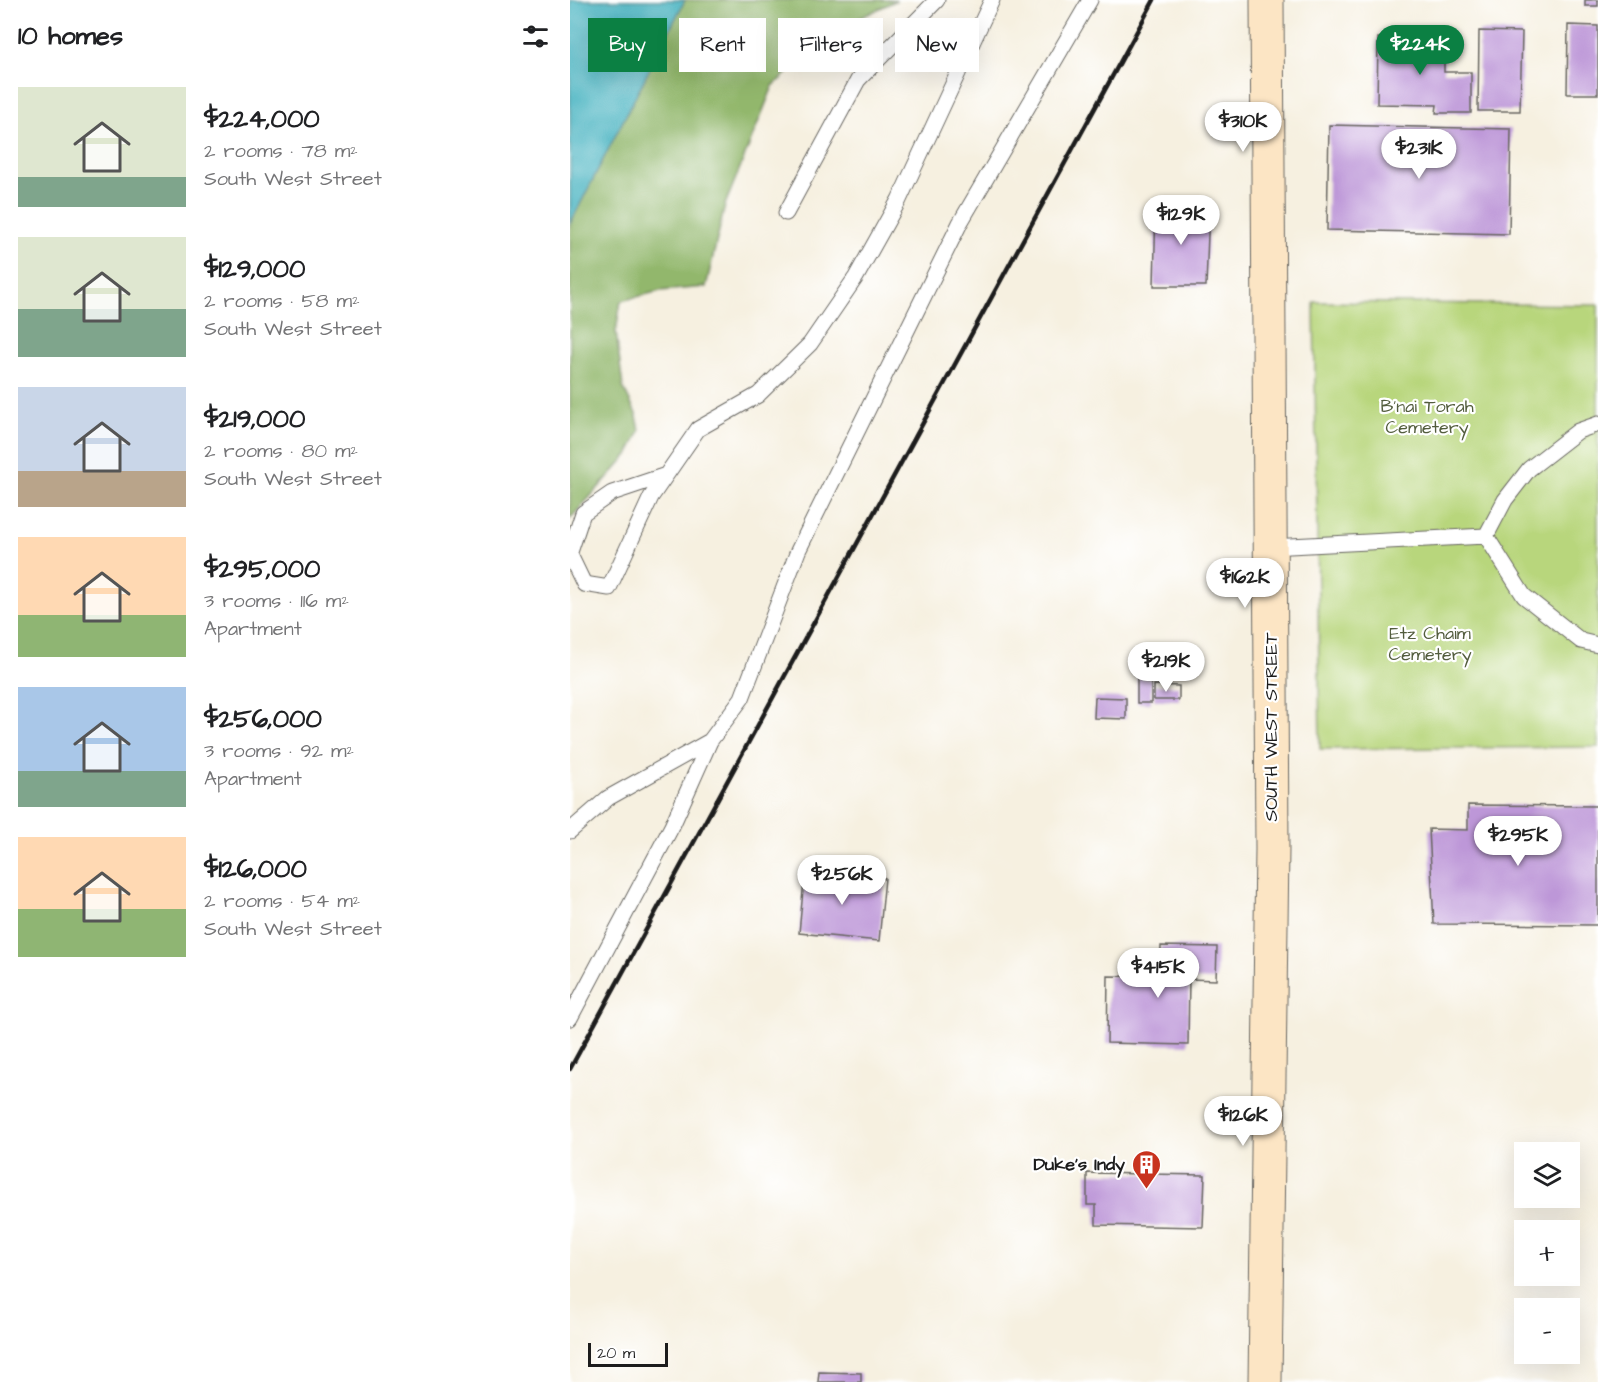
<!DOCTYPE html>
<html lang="en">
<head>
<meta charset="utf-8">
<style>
  body { margin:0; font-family:"Architects Daughter",sans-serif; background:#f2f2f2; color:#202124; height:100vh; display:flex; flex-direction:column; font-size:22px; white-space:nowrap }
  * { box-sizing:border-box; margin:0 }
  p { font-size:20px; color:#757577 }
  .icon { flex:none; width:33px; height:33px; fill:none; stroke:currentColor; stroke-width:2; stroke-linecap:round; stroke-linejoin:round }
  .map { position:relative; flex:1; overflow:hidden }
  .panel { display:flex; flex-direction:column; background:#fff; width:570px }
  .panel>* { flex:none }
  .hud { position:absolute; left:18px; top:18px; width:570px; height:54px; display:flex; gap:12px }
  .buttons { position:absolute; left:944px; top:1142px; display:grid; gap:12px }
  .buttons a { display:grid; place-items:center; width:66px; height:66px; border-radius:0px; background:#fff; box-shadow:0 6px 24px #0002; font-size:30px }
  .scale { position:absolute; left:18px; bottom:15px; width:80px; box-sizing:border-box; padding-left:6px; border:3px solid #1c1c1c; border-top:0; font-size:16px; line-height:21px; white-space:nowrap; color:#1c1c1c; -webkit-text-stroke:4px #fff; paint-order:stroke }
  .price { position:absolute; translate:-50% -51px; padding:0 14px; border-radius:21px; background:#fff; color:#222; font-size:20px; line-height:39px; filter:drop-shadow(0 2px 3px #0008) }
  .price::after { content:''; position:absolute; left:50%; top:36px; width:18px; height:14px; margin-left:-9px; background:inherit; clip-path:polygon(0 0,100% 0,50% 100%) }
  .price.selected { background:#0b8043; color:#fff }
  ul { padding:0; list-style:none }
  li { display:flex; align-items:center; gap:18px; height:150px; padding:0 18px }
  li span { display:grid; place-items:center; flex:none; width:168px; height:120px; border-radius:0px; color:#555 }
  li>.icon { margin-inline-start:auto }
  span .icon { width:72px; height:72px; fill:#fffc; stroke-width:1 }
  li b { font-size:26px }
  h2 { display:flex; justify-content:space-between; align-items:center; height:72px; padding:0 18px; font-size:26px }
  .chip { padding:0 21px; border-radius:0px; background:#fff; box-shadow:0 6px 24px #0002; font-size:21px; line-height:54px }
  .chip.selected { background:#0b8043; color:#fff }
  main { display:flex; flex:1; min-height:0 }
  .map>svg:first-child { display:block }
</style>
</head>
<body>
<main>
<section class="panel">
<h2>10 homes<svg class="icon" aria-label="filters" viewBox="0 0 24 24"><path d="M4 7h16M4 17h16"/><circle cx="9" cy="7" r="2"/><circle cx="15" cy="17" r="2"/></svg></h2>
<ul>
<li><span style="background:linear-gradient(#dfe7d0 75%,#7fa58c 0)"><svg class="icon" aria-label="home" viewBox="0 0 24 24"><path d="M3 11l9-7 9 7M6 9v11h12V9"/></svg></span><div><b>$224,000</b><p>2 rooms · 78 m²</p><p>South West Street</p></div></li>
<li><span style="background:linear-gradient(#dfe7d0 60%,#7fa58c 0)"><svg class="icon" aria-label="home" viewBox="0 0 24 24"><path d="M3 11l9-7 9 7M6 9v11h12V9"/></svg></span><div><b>$129,000</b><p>2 rooms · 58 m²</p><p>South West Street</p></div></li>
<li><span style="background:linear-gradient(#c9d6e8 70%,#b9a48a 0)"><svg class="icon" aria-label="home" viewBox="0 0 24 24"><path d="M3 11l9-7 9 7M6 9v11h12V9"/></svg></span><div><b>$219,000</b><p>2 rooms · 80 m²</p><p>South West Street</p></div></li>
<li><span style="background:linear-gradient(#ffd9b3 65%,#8fb573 0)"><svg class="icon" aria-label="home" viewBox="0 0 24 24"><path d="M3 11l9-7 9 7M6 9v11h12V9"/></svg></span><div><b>$295,000</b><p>3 rooms · 116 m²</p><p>Apartment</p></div></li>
<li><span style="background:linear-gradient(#a9c7e8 70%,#7fa58c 0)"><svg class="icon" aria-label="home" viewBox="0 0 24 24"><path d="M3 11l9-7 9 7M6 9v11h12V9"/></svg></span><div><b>$256,000</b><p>3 rooms · 92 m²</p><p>Apartment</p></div></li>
<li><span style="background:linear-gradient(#ffd9b3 60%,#8fb573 0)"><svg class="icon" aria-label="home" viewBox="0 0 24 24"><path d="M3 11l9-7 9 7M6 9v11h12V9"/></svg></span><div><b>$126,000</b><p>2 rooms · 54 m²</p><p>South West Street</p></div></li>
</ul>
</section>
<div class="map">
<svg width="1028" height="1382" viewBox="0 0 1028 1382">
  <rect width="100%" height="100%" fill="#fff"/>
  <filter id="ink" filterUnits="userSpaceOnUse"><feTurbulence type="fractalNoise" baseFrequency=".0167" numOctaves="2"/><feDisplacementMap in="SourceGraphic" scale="12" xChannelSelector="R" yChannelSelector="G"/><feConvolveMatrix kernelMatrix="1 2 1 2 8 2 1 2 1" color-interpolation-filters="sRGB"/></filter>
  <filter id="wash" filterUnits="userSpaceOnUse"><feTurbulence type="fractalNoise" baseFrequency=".008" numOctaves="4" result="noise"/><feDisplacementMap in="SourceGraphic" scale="24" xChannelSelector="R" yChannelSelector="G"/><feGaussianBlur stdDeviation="1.35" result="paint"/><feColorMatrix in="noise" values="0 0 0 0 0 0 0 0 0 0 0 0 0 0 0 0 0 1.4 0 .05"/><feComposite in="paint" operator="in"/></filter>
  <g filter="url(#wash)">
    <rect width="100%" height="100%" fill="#f6f0e0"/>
    <!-- green -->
    <path fill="#b8d67c" stroke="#6a794c" stroke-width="1.5" d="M 744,302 L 1028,305 L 1028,747 L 750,749 Z"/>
    <!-- forest -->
    <path fill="#92b76c" stroke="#576a44" stroke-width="1.5" d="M 115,0 L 327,0 L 263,31 L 203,86 L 155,205 L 136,287 L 90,291 L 51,301 L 46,332 L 53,387 L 67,416 L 70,431 L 58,455 L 0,519 L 0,224 Z"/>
    <!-- water -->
    <path fill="#43b1bf" stroke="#30666e" stroke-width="1.5" d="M 0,0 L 115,0 L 0,224 Z"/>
    <g id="blocks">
      <!-- building -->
      <path fill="#bd97d8" d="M 1015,0 L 1028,0 L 1028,6 L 1015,6 Z
        M 998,25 L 1028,26 L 1028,94 L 997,94 Z
        M 909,31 L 952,32 L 950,111 L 908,111 Z
        M 808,38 L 874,39 L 874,72 L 901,72 L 901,113 L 866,113 L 867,105 L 807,104 Z
        M 759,125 L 941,129 L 939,234 L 757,230 Z
        M 586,206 L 639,208 L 636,286 L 584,286 Z
        M 567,678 L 581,679 L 581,703 L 567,703 Z
        M 584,685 L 609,686 L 609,700 L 584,700 Z
        M 525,697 L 556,698 L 556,719 L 524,718 Z
        M 898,805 L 1028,806 L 1028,925 L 864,924 L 859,829 L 898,830 Z
        M 235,870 L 315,878 L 309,941 L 229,933 Z
        M 591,946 L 647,947 L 646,980 L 619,979 L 618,1045 L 537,1043 L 538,976 L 590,977 Z
        M 517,1173 L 635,1175 L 633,1227 L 526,1225 L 526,1205 L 517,1205 Z
        M 249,1372 L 291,1373 L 291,1382 L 248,1382 Z"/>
    </g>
  </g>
  <g filter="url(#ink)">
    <use href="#blocks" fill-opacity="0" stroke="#686661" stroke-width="1.5"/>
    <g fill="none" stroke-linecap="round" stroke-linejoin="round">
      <defs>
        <path id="lane" d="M 216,213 L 288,80 L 367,0
          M 916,536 L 935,500 L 959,469 L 1008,431 L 1028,424
          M 700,547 L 916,536 L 954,596 L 1011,641 L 1028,645
          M 0,552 L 13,513 L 42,493 L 96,475
          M 0,555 L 14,584 L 39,588 L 81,497 L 128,429 L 188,395 L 240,344 L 286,277 L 329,200 L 422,0
          M 0,831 L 38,798 L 140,741
          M 0,1018 L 102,826 L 140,741 L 172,698 L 228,551 L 390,223 L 520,0"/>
        <path id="secondary" d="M 695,1382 L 702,849 L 697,0"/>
      </defs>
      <!-- lane casing -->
      <use href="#lane" stroke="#686661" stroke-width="17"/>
      <!-- secondary casing -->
      <use href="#secondary" stroke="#686661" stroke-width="35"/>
      <!-- lane -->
      <use href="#lane" stroke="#fff" stroke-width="15"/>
      <!-- secondary -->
      <use href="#secondary" stroke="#fce5c4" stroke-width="33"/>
      <!-- rail -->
      <path stroke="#1c1c1c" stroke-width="4.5" d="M 0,1069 L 584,0"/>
    </g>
  </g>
  <!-- icons -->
  <defs>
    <symbol id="building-pin" viewBox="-11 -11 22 30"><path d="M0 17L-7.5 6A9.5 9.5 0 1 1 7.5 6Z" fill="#c8321e" stroke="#fff"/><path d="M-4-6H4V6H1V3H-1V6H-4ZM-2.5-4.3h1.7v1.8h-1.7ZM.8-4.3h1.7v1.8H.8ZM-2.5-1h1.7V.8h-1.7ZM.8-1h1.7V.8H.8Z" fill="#fff"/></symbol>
  </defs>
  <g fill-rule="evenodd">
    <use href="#building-pin" x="560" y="1148" width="33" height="45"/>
  </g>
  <g text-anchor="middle" stroke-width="4.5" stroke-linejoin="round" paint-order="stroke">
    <!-- park labels -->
    <g font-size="18" fill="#535d3e" stroke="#fff">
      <text x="857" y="412">B'nai Torah<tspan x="857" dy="21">Cemetery</tspan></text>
      <text x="860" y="639">Etz Chaim<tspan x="860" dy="21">Cemetery</tspan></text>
    </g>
    <!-- street labels -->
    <g font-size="18" fill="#1c1c1c" stroke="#fff">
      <text transform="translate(701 727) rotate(-90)" y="6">SOUTH WEST STREET</text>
    </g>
    <!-- poi labels -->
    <g font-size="18" font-weight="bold" fill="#1c1c1c" stroke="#fff" text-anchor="end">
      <text x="555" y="1170">Duke’s Indy</text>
    </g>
  </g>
</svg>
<div class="buttons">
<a><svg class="icon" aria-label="layers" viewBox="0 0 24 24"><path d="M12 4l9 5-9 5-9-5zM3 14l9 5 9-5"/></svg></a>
<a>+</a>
<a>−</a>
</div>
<div class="scale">20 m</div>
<b class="price selected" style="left:850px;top:76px">$224K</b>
<b class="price" style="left:673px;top:153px">$310K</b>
<b class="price" style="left:849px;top:180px">$231K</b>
<b class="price" style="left:611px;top:246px">$129K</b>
<b class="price" style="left:675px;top:609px">$162K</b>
<b class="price" style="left:596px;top:693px">$219K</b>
<b class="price" style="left:948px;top:867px">$295K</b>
<b class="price" style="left:272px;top:906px">$256K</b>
<b class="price" style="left:588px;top:999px">$415K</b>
<b class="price" style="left:673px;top:1147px">$126K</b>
<div class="hud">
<a class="chip selected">Buy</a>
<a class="chip">Rent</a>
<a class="chip">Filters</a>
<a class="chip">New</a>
</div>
</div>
</main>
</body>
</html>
